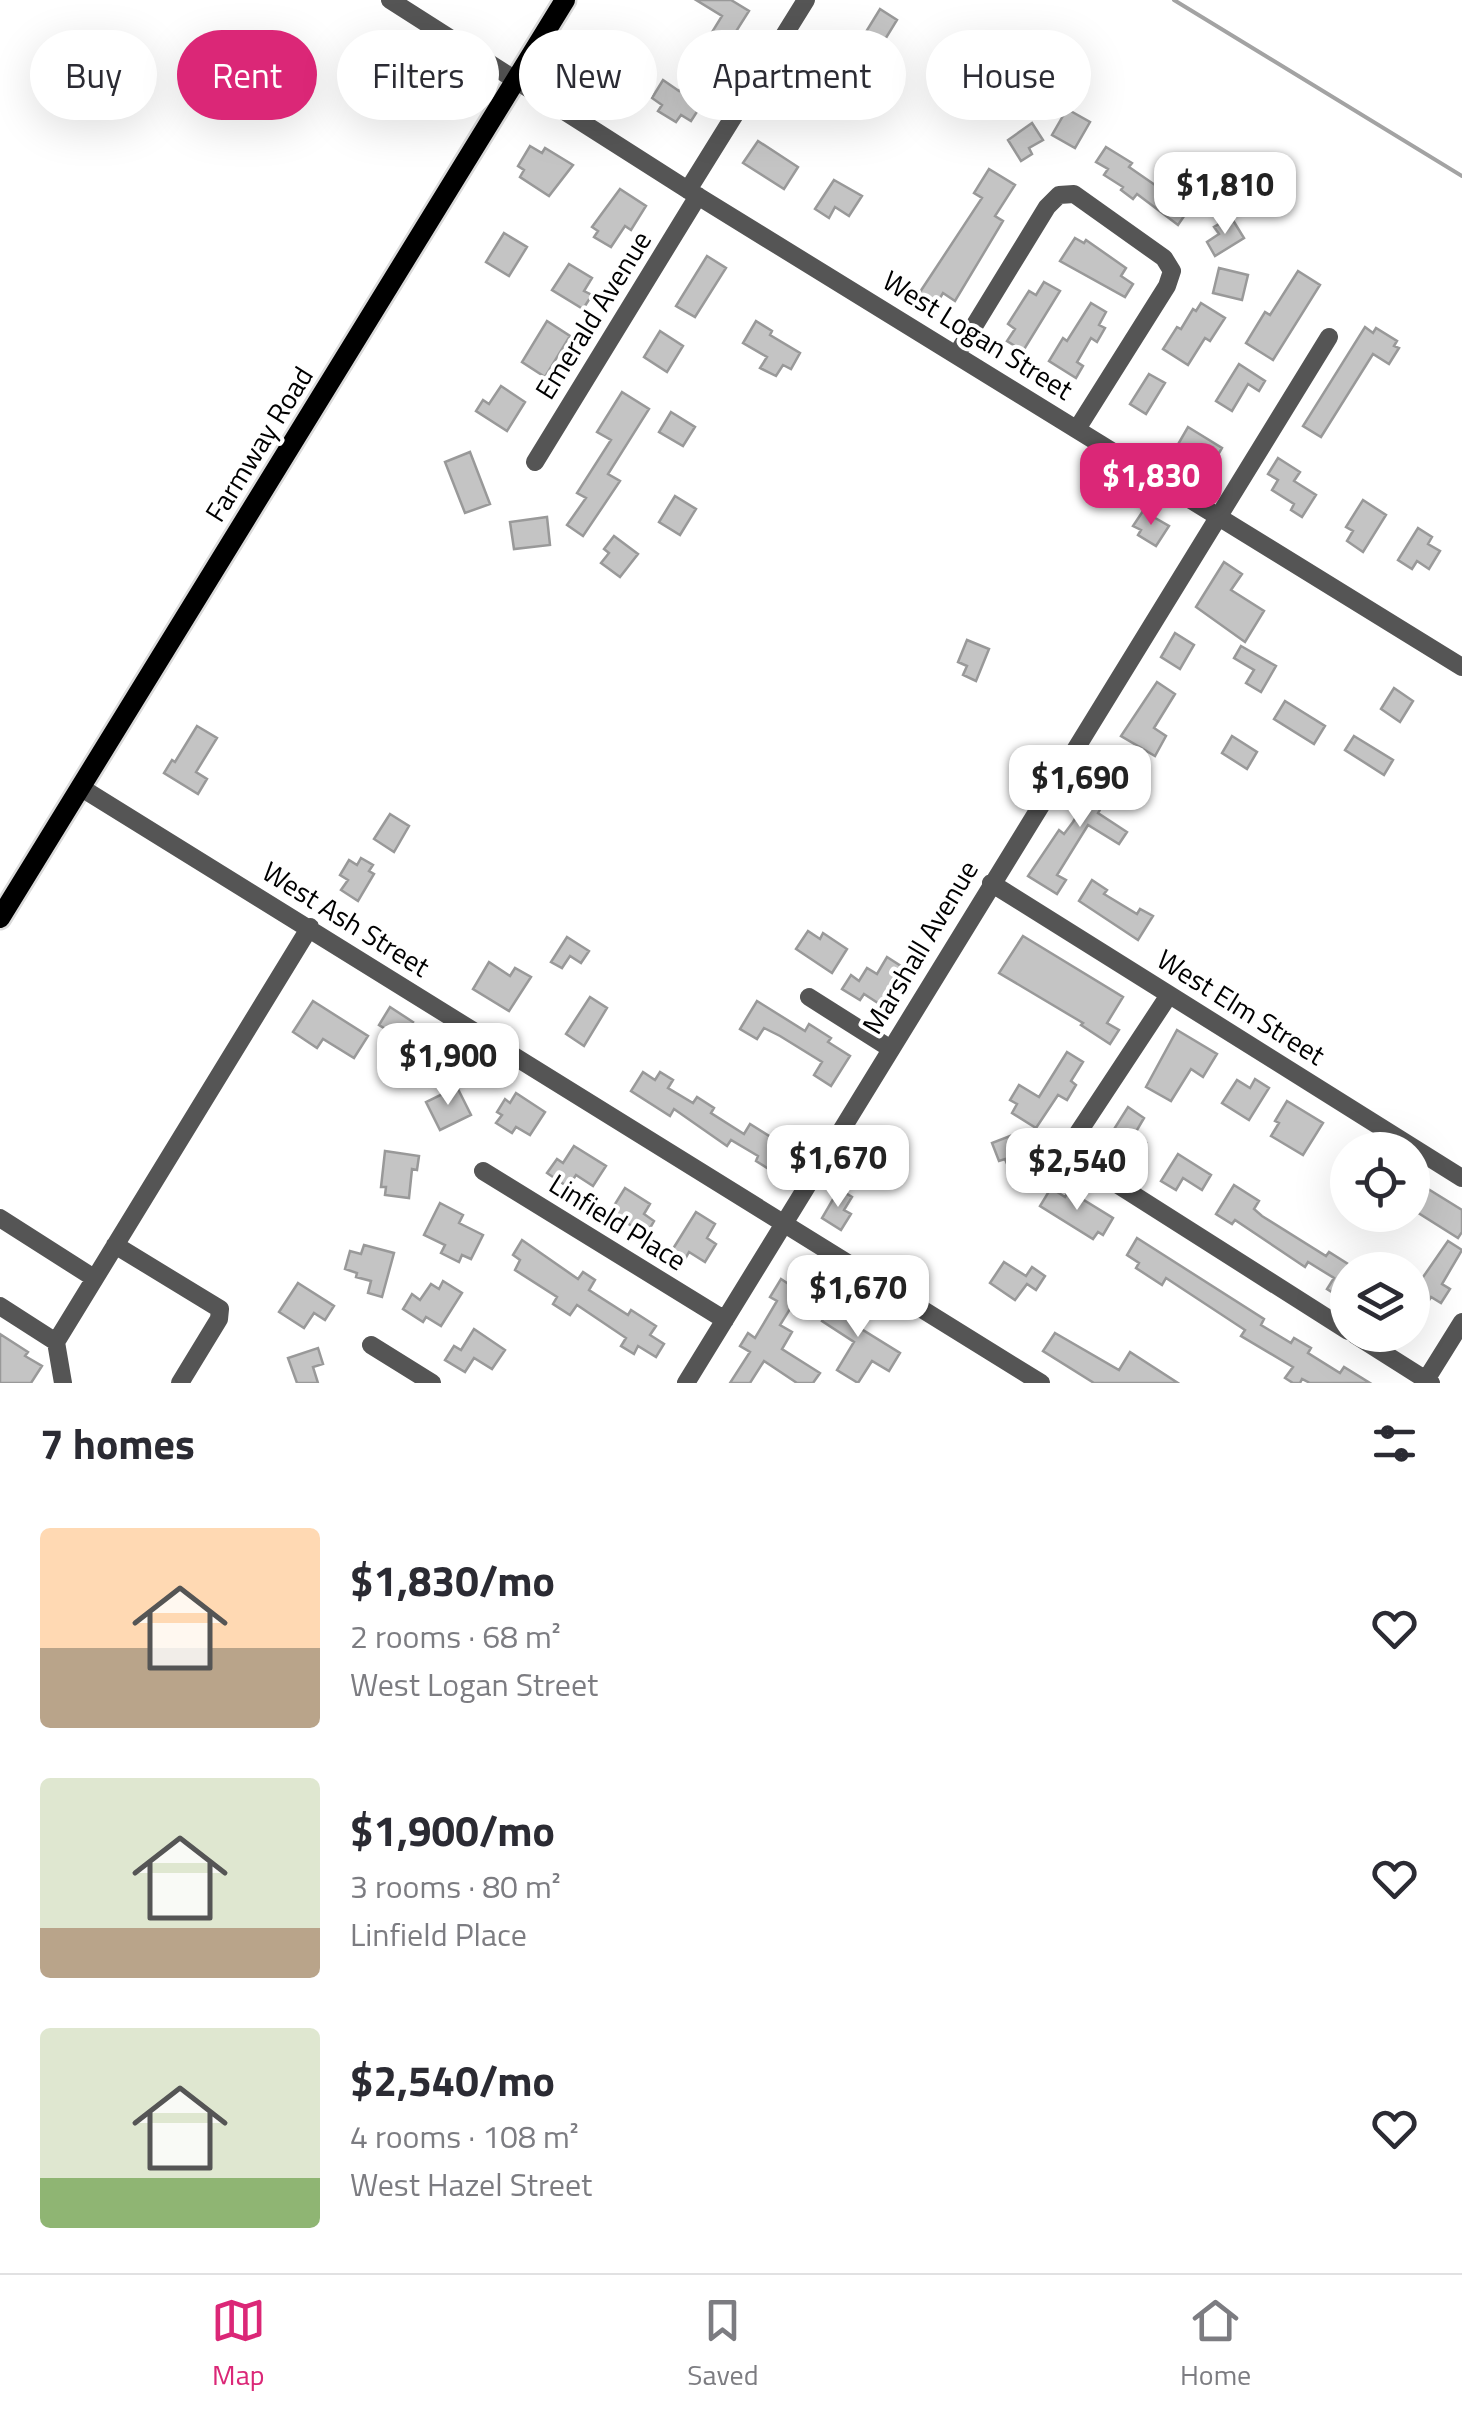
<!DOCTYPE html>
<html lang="en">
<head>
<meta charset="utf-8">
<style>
  body { margin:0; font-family:"Titillium Web",sans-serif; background:#f2f2f3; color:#2b2b33; height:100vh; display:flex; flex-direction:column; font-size:38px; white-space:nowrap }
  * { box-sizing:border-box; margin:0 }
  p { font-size:32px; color:#7c7c81 }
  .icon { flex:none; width:55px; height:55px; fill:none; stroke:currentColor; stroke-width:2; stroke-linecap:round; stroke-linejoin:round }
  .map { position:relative; height:1383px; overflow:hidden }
  .details { display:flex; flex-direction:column; background:#fff; flex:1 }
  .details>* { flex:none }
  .hud { position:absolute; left:30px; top:30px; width:1402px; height:90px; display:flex; gap:20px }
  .buttons { position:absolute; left:1330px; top:1132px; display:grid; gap:20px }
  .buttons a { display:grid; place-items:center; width:100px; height:100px; border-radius:50%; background:#fff; box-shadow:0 10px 40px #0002; font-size:50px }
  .price { position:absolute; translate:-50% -85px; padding:0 22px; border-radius:20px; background:#fff; color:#222; font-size:32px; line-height:65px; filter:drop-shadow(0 2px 5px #0008) }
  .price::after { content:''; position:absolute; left:50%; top:60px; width:30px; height:22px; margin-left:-15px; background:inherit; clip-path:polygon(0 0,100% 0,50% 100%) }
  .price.current { background:#db2777; color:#fff }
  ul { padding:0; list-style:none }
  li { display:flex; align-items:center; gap:30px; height:250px; padding:0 40px }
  li span { display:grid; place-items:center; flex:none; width:280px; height:200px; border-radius:10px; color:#555 }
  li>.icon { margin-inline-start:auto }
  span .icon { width:120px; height:120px; fill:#fffc; stroke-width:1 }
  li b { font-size:42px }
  h2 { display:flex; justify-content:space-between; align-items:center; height:120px; padding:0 40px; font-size:42px }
  .pill { padding:0 35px; border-radius:45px; background:#fff; box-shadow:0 10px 40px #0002; font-size:35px; line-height:90px }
  .pill.current { background:#db2777; color:#fff }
  .menu { display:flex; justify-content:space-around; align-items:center; height:140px; border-top:2px solid #e1e1e2; background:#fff; font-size:28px; color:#7c7c81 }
  .menu a { display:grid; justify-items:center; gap:5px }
  .menu .current { color:#db2777 }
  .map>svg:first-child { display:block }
</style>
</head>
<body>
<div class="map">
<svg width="1462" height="1383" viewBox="0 0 1462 1383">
  <rect width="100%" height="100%" fill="#fff"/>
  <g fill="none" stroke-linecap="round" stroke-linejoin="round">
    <!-- stream -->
    <path stroke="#a3a3a3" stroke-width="4" d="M 1174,0 L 1462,176"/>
  </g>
  <!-- building -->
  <path fill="#c4c4c4" stroke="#999" stroke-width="2.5" d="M 696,0 L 731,0 L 749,11 L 723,52 L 706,42 L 722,16 Z
    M 880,9 L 897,20 L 881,46 L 864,35 Z
    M 598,47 L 635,70 L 624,89 L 586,66 Z
    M 810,58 L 831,70 L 805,111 L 785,99 Z
    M 663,80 L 679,91 L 685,82 L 700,90 L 694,99 L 702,104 L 691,121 L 681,115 L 676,122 L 658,111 L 662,105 L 652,98 Z
    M 1067,109 L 1090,122 L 1075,148 L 1052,135 Z
    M 1032,123 L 1043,140 L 1029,148 L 1032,154 L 1021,161 L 1008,140 Z
    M 758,141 L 798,167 L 784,189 L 743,163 Z
    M 530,146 L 542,153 L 545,148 L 573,165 L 549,196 L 520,177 L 524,170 L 518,166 Z
    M 1106,147 L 1132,163 L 1129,167 L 1168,194 L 1173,185 L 1195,200 L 1178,225 L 1137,194 L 1133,199 L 1121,190 L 1123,187 L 1104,175 L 1108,169 L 1096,162 Z
    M 989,169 L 1015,185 L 995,216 L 1003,221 L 955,301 L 943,293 L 937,303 L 920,292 L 982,198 L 974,193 Z
    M 834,180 L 862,196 L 849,216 L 835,207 L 829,218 L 815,209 Z
    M 620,189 L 646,206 L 631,230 L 625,226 L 611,247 L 594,237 L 598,231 L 592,227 Z
    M 1231,217 L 1244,238 L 1215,256 L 1207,242 L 1219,234 L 1214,227 Z
    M 504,233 L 527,247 L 509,276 L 486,262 Z
    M 1075,238 L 1084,243 L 1086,240 L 1126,268 L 1121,276 L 1133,284 L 1125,297 L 1060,261 Z
    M 707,256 L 726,268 L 695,317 L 676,306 Z
    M 569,264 L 592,278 L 584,291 L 592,295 L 583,309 L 552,290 Z
    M 1219,268 L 1248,275 L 1242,300 L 1213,293 Z
    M 1298,271 L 1320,285 L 1273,360 L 1246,343 L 1265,312 L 1270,315 Z
    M 1044,282 L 1060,291 L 1023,351 L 1007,341 L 1015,329 L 1008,324 L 1029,291 L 1036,295 Z
    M 1091,303 L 1106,312 L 1099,325 L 1105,328 L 1097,342 L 1091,338 L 1077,362 L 1083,366 L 1076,378 L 1049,361 L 1063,338 L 1067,341 Z
    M 1201,303 L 1225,318 L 1210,341 L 1205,338 L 1188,365 L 1163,349 L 1177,327 L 1181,329 L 1193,309 L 1196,311 Z
    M 547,321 L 570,336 L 545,377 L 522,362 Z
    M 756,321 L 772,331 L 770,335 L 800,353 L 791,369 L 783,365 L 776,376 L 760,368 L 767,357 L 743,343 Z
    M 1365,327 L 1373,333 L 1376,328 L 1397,341 L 1394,346 L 1399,348 L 1389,364 L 1373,354 L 1321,437 L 1303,426 Z
    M 660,331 L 683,346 L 667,372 L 644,357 Z
    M 1239,364 L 1265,381 L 1259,391 L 1248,384 L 1232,411 L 1216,401 Z
    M 1149,374 L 1165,383 L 1146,414 L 1130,404 Z
    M 501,386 L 525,402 L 507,431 L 476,411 L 483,400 L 489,404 Z
    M 622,392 L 649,409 L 608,474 L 620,481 L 583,536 L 567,525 L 586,498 L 577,493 L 611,440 L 597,432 Z
    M 671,412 L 695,427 L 683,446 L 659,432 Z
    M 1188,427 L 1222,448 L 1211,467 L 1177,446 Z
    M 470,452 L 490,504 L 465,513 L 445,462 Z
    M 1278,458 L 1300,472 L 1294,481 L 1316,495 L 1302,517 L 1291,510 L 1294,504 L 1272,490 L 1278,480 L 1268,474 Z
    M 675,496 L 696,509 L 680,535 L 659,522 Z
    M 1363,500 L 1386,515 L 1363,552 L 1347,541 L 1353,531 L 1346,527 Z
    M 1143,511 L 1169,526 L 1156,546 L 1138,535 L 1141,530 L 1133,526 Z
    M 547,517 L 550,545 L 514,549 L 510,522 Z
    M 1418,528 L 1432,537 L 1428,544 L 1440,551 L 1429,569 L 1417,561 L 1412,569 L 1398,560 Z
    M 614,536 L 638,554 L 620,577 L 601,563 L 609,553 L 604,549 Z
    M 1224,562 L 1242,574 L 1231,590 L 1264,611 L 1245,642 L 1196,607 Z
    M 1175,633 L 1194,645 L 1180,669 L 1161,657 Z
    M 967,640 L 989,649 L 976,681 L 963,675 L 967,666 L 958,662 Z
    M 1241,646 L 1276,666 L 1261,692 L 1246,683 L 1254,670 L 1234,658 Z
    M 1157,682 L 1175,694 L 1154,728 L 1166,736 L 1155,756 L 1121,736 Z
    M 1394,688 L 1413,701 L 1400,722 L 1381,709 Z
    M 1285,701 L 1325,726 L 1314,744 L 1274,719 Z
    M 197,726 L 217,738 L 196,772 L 207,779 L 198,794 L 164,773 L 172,760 L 175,762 Z
    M 1232,736 L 1257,752 L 1247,769 L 1222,753 Z
    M 1354,736 L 1393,760 L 1384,775 L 1345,750 Z
    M 1113,756 L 1127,765 L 1098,813 L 1127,832 L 1119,844 L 1088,825 L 1057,875 L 1066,880 L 1057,894 L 1028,876 L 1059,830 L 1064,834 L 1073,822 Z
    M 390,814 L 409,826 L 394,852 L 374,839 Z
    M 361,858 L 373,865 L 369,871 L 374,874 L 358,901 L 341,890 L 348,880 L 340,875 L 349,860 L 357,865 Z
    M 1092,880 L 1107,890 L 1104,894 L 1137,914 L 1140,909 L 1153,916 L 1138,940 L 1079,901 Z
    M 808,931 L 820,939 L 823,933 L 847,949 L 832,973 L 796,949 Z
    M 1023,936 L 1123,997 L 1107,1023 L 1119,1030 L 1110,1044 L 1081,1025 L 1083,1023 L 999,973 Z
    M 567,937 L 589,951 L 581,963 L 570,956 L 562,968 L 551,962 Z
    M 887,957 L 904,968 L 881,1005 L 864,994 L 860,1000 L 842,989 L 851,975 L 859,981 L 867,968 L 877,974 Z
    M 489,962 L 510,976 L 515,968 L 531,977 L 509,1011 L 473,989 Z
    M 590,997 L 607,1008 L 584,1046 L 566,1034 Z
    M 313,1001 L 368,1036 L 354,1058 L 323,1039 L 317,1048 L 293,1032 Z
    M 757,1001 L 805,1031 L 809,1024 L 831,1038 L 828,1042 L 850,1056 L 831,1086 L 814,1075 L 822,1062 L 780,1036 L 764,1028 L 757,1039 L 740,1029 Z
    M 390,1007 L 413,1022 L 402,1039 L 379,1025 Z
    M 1177,1030 L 1217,1054 L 1203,1077 L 1191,1069 L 1171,1101 L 1146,1087 Z
    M 1067,1052 L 1083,1062 L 1071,1081 L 1076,1085 L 1067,1100 L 1058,1095 L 1036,1128 L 1012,1113 L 1017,1104 L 1010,1100 L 1019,1085 L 1039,1097 Z
    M 643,1072 L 655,1080 L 660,1072 L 673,1080 L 668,1088 L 693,1103 L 697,1097 L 714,1108 L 711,1113 L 744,1134 L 750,1124 L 793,1151 L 778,1175 L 756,1161 L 758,1156 L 731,1140 L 727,1146 L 674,1109 L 670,1116 L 631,1091 Z
    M 1255,1079 L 1269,1088 L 1249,1120 L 1222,1103 L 1237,1080 L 1250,1088 Z
    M 457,1087 L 471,1115 L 440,1130 L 426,1102 Z
    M 516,1093 L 545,1112 L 530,1135 L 516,1127 L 512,1133 L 496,1123 L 502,1115 L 497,1112 L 505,1099 L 510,1103 Z
    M 1287,1101 L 1323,1123 L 1303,1155 L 1271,1136 L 1279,1123 L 1275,1121 Z
    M 1128,1107 L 1144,1118 L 1134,1135 L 1146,1143 L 1134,1163 L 1104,1145 Z
    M 1015,1134 L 1025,1158 L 1032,1156 L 1040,1176 L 1016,1185 L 1005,1159 L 999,1161 L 992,1143 Z
    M 574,1146 L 606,1166 L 593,1186 L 576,1175 L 568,1187 L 547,1173 L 557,1159 L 563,1163 Z
    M 385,1151 L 419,1156 L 417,1170 L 412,1169 L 409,1198 L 385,1195 L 386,1187 L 381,1187 Z
    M 1178,1154 L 1211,1175 L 1202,1190 L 1183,1178 L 1176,1190 L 1161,1181 Z
    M 1412,1179 L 1462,1210 L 1462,1232 L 1458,1238 L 1412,1209 Z
    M 1234,1185 L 1259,1201 L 1254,1209 L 1262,1216 L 1326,1256 L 1329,1252 L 1348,1264 L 1348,1292 L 1343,1299 L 1327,1289 L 1334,1278 L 1308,1262 L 1305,1267 L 1235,1220 L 1232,1224 L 1216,1214 Z
    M 625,1188 L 650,1204 L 644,1214 L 654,1221 L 646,1235 L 610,1212 Z
    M 1051,1188 L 1065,1197 L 1069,1191 L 1113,1218 L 1103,1235 L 1098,1232 L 1093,1239 L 1040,1206 Z
    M 839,1189 L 852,1197 L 844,1210 L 851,1214 L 841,1230 L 822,1218 Z
    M 440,1203 L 463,1215 L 459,1223 L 483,1235 L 471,1259 L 462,1255 L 459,1262 L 441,1253 L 445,1245 L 424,1235 Z
    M 696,1212 L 715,1224 L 707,1238 L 716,1244 L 705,1262 L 689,1252 L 684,1261 L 671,1252 Z
    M 1137,1238 L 1264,1319 L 1261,1325 L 1291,1343 L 1294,1338 L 1311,1348 L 1308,1353 L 1340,1373 L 1344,1367 L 1370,1383 L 1310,1383 L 1302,1379 L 1300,1383 L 1293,1383 L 1285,1378 L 1293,1367 L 1241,1336 L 1245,1330 L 1166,1278 L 1162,1285 L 1136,1268 L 1139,1263 L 1127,1255 Z
    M 522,1240 L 578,1279 L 583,1272 L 595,1280 L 589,1290 L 628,1315 L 631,1310 L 656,1326 L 650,1335 L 664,1344 L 656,1357 L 638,1346 L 634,1354 L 621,1346 L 626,1338 L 577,1305 L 570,1315 L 553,1304 L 557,1297 L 515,1270 L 520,1260 L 513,1255 Z
    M 1448,1241 L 1462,1250 L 1442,1284 L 1450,1289 L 1441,1303 L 1431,1297 L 1412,1327 L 1412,1293 Z
    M 364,1245 L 394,1253 L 382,1297 L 368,1293 L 371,1281 L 356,1277 L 357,1273 L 345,1269 L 350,1251 L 361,1254 Z
    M 1004,1262 L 1026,1276 L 1032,1267 L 1045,1276 L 1036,1290 L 1027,1284 L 1015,1300 L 990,1283 Z
    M 798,1272 L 815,1282 L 799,1308 L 793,1304 L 780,1325 L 792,1332 L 782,1349 L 820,1373 L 813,1383 L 797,1383 L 764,1361 L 750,1383 L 730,1383 L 750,1352 L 740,1346 L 748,1333 L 755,1338 L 777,1301 L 770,1297 L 781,1279 L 790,1285 Z
    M 443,1281 L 462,1293 L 441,1326 L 426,1317 L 423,1322 L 403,1309 L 412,1294 L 420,1300 L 431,1284 L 439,1289 Z
    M 298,1283 L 334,1306 L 325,1320 L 314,1313 L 304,1328 L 279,1312 Z
    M 841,1290 L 854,1298 L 850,1305 L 863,1313 L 855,1325 L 900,1353 L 889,1371 L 872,1361 L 858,1383 L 837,1370 L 854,1342 L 822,1321 Z
    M 474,1329 L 505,1350 L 492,1369 L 474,1358 L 465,1372 L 445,1360 L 454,1346 L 461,1350 Z
    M 1055,1333 L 1119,1370 L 1130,1352 L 1178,1383 L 1094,1383 L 1043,1351 Z
    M 0,1334 L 28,1352 L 25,1356 L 42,1366 L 31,1383 L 0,1383 Z
    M 318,1348 L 323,1364 L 313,1367 L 318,1383 L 297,1383 L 288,1358 Z"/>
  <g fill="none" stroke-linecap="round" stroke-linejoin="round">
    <defs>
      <path id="major" d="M 0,918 L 565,0"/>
    </defs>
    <!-- major casing -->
    <use href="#major" stroke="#dbdbdb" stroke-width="25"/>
    <!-- minor -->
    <path stroke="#555" stroke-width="18" d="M 390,0 L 688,190 L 1462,667
      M 688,190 L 806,0
      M 957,354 L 1047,207 L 1059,195 L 1074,194 L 1164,258 L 1172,271 L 1167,286 L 1077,429
      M 535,462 L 698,196
      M 80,787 L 1041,1383
      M 991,883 L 1462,1178
      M 1169,995 L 1076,1136 L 1070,1149 L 1082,1162 L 1348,1331
      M 809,997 L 891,1049
      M 483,1171 L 725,1320
      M 0,1218 L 94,1278
      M 115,1245 L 220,1309 L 219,1319 L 180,1383
      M 0,1306 L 56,1342
      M 1355,1335 L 1431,1383
      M 371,1345 L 432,1383
      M 63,1383 L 56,1342 L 310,927
      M 686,1383 L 1329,337
      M 1424,1383 L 1462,1322"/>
    <!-- major -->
    <use href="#major" stroke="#000" stroke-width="20"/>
  </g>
  <g text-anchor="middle" stroke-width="8" stroke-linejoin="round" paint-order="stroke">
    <!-- street labels -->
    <g font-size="28" fill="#000" stroke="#fff">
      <text transform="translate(593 315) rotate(-58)" y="10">Emerald Avenue</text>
      <text transform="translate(978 335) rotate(32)" y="10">West Logan Street</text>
      <text transform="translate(259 444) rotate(-58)" y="10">Farmway Road</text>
      <text transform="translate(346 919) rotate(32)" y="10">West Ash Street</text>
      <text transform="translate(920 947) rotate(-59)" y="10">Marshall Avenue</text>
      <text transform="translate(1241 1007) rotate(32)" y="10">West Elm Street</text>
      <text transform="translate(618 1222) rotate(32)" y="10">Linfield Place</text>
    </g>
  </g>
</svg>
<div class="buttons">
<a><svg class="icon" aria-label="locate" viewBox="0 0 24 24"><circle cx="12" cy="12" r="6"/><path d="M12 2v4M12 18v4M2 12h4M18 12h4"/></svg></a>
<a><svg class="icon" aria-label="layers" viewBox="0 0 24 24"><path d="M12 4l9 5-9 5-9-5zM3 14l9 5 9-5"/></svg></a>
</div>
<b class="price" style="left:1225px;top:237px">$1,810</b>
<b class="price current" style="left:1151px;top:528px">$1,830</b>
<b class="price" style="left:1080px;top:830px">$1,690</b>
<b class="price" style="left:448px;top:1108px">$1,900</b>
<b class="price" style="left:838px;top:1210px">$1,670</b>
<b class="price" style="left:1077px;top:1213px">$2,540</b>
<b class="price" style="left:858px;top:1340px">$1,670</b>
<div class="hud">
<a class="pill">Buy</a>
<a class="pill current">Rent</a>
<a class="pill">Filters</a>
<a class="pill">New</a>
<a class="pill">Apartment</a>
<a class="pill">House</a>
</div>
</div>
<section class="details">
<h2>7 homes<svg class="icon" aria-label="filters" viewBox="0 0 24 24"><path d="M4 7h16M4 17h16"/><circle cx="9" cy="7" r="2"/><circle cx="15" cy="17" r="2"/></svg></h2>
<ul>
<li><span style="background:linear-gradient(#ffd9b3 60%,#b9a48a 0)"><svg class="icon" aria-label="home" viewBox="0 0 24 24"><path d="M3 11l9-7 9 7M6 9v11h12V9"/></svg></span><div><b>$1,830/mo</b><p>2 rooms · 68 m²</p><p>West Logan Street</p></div><svg class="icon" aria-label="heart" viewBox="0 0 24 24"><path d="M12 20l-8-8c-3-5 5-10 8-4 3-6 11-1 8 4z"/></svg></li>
<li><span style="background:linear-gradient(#dfe7d0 75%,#b9a48a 0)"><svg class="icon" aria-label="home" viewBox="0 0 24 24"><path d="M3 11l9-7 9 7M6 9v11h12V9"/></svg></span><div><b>$1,900/mo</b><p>3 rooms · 80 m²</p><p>Linfield Place</p></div><svg class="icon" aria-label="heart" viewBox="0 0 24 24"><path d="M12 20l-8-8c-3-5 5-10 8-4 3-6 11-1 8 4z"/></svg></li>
<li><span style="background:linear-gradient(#dfe7d0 75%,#8fb573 0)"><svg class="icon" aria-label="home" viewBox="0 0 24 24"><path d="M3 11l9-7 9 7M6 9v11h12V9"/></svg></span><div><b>$2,540/mo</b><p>4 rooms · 108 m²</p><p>West Hazel Street</p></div><svg class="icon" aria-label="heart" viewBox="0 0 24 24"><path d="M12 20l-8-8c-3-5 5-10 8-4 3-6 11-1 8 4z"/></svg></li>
</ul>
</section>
<nav class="menu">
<a class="current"><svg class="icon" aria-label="map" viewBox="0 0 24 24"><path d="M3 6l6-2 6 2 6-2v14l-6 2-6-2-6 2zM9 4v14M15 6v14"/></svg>Map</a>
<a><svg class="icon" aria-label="saved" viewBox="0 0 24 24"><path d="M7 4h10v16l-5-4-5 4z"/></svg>Saved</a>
<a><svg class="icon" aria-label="home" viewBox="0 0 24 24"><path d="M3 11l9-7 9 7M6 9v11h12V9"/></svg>Home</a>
</nav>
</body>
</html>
